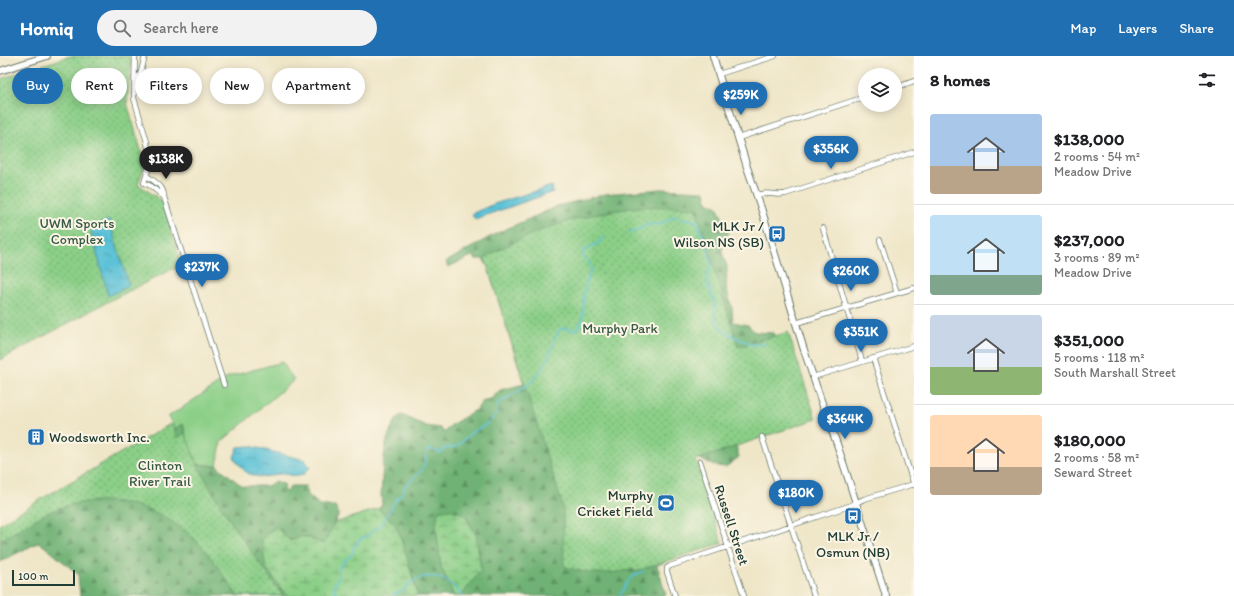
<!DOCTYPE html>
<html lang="en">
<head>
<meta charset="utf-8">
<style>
  body { margin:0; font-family:Itim,sans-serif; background:#f2f2f2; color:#202124; height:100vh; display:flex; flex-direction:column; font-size:15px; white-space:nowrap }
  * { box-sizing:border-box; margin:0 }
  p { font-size:13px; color:#757577 }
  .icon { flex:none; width:22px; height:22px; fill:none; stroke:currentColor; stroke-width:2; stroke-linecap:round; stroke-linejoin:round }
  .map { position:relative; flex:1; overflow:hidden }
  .drawer { display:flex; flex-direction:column; background:#fff; width:320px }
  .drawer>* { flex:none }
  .top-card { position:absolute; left:12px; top:12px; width:380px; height:36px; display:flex; gap:8px }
  .fabs { position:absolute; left:858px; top:12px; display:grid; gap:8px }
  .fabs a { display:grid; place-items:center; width:44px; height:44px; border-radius:50%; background:#fff; box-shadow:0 2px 10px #0003; font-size:20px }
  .scale { position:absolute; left:12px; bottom:10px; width:63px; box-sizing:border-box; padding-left:4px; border:2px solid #1f3d34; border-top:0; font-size:11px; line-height:14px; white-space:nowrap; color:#1f3d34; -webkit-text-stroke:3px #fcf5e5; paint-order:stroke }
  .price { position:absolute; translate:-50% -34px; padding:0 9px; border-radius:14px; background:#1f6fb2; color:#fff; font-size:13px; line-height:26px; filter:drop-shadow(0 1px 2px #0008) }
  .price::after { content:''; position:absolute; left:50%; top:24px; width:12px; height:9px; margin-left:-6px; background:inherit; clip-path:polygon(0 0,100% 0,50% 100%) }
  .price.active { background:#222; color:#fff }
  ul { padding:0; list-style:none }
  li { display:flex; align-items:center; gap:12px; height:100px; padding:0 16px }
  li+li { border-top:1px solid #e0e0e0 }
  li span { display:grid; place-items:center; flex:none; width:112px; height:80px; border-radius:4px; color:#555 }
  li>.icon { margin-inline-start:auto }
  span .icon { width:48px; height:48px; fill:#fffc; stroke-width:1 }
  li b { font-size:17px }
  h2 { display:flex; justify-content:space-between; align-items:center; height:48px; padding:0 16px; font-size:17px }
  .tag { padding:0 14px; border-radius:18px; background:#fff; box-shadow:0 2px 10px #0003; font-size:14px; line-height:36px }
  .tag.active { background:#1f6fb2; color:#fff }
  header { display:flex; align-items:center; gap:24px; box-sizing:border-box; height:56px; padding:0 20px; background:#1f6fb2; color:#fff }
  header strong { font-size:19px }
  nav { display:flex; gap:22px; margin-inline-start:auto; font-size:14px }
  .search { width:280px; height:36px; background:#f2f2f2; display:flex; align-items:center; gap:10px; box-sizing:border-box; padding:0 14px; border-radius:22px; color:#757577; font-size:15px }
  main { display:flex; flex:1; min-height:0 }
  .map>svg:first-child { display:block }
</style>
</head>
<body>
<header>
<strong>Homiq</strong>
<div class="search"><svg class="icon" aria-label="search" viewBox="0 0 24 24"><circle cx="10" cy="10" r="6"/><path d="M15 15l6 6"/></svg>Search here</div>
<nav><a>Map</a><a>Layers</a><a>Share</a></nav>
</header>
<main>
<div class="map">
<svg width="914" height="540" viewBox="0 0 914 540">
  <defs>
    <pattern id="forest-firs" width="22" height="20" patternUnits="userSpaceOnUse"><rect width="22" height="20" fill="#70b274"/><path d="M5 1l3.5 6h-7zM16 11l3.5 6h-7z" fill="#5b9260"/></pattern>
    <pattern id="wetland-marsh" width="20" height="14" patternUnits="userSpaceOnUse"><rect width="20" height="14" fill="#8bcf88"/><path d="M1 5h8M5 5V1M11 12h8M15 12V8" fill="none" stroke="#71a970"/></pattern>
    <pattern id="park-dots" width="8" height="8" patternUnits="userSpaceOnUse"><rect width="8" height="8" fill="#8bcf88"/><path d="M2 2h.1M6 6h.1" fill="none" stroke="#71a970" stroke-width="1.8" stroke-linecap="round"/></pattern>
    <pattern id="water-ripples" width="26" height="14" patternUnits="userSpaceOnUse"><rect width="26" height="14" fill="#5ac1d7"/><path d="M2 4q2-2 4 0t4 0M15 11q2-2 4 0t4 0" fill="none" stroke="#4a9eaf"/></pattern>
  </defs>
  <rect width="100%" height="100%" fill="#fcf5e5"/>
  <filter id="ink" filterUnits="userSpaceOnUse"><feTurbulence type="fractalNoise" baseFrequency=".025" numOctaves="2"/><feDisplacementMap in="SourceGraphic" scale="8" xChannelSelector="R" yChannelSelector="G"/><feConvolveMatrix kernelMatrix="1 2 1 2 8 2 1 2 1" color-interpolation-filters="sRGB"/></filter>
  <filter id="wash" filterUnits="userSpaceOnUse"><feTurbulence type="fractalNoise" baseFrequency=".012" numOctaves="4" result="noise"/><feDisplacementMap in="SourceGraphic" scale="16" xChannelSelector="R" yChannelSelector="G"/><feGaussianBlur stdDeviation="0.9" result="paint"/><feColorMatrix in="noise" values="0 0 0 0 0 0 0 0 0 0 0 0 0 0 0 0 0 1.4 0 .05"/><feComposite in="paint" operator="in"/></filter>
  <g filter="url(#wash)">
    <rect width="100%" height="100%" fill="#efe6c8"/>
    <!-- green -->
    <path fill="#8bcf88" stroke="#55865e" d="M 282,306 L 294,324 L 221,386 L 217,410 L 197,408 L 189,391 L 183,369 L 174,373 L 172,367 L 168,361 L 228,321 Z"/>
    <!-- forest -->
    <path fill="url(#forest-firs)" stroke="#487854" d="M 660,133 L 705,135 L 707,146 L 718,151 L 729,178 L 725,179 L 722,196 L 727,210 L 726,231 L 732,253 L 733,266 L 748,269 L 755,276 L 773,277 L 779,290 L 736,389 L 739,401 L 726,411 C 709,410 704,405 690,396 L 668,505 L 657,509 L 666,539 L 663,540 L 417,540 L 417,536 L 396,469 L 378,453 L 382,448 L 381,439 C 383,413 382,381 399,360 L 402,359 L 426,370 L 441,372 L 444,377 L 451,369 L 476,354 L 482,346 L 492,342 L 500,334 L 524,328 L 488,211 L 485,206 L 482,203 L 475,203 L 474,199 L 448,211 L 446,206 L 495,178 L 558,150 L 605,138 Z
      M 183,368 L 189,391 L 197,408 L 217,410 L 242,430 L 267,430 L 276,425 L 285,429 L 284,434 L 288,436 L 290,430 L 306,430 L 308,439 L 321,450 L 335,450 L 339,458 L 324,488 L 303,480 L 265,510 L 287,540 L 80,540 L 78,518 L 39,486 L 0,506 L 0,481 Z"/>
    <!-- wetland -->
    <path fill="url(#wetland-marsh)" stroke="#55865e" d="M 378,453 L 396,469 L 404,492 L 417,536 L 417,540 L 287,540 L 265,510 L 262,484 L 275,470 L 290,485 L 303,480 L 324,488 L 334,467 Z
      M 449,453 L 464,458 L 476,479 L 481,514 L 461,540 L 454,540 L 441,510 L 436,471 L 438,455 Z"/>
    <!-- park -->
    <path fill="url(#park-dots)" stroke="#55865e" d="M 70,0 L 129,0 L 131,6 L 127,47 L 140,91 L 144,112 L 138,128 L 162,145 L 180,202 L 179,210 L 109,245 L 0,304 L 0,23 Z
      M 672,151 L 696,152 L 738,291 L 788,276 L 816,363 L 696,404 L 722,487 L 634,516 L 633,513 C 609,519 587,519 564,510 L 563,451 L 485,202 C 528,176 576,160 626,153 C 641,150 657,151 672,151 Z
      M 172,367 L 177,382 L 185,377 L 197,408 L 213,437 L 234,471 L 283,540 L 238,540 C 226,524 216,506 202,491 C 163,447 101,432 47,457 C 31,465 15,475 0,485 L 0,468 L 48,439 Z"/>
    <!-- water -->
    <path fill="url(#water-ripples)" stroke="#3c7f86" d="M 552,130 L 553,136 L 475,163 L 471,158 L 494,148 Z
      M 109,164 L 129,230 L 108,240 L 90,171 Z
      M 250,390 L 305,404 L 310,411 C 300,427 294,417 280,418 C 276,418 273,420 270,420 C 251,423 244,417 234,401 L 238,391 Z"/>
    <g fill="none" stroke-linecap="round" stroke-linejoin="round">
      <!-- stream -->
      <path stroke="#5ac1d7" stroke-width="1.5" d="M 629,176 L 636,175 L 648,168 C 662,170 663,167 674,160 C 680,164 690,162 698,166 L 700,175 L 705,183 L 710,202 L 711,208 L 707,222 L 708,229 L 715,247 L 715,259 L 717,267 L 725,276 L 739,283 L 754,289 L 766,288
        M 339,540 L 335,535 L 334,530 L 338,522 L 339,512 L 344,505 L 352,498 L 354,491 L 360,483 L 367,480 L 381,469 L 397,442 L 402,438 L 405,430 L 422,414 L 426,403 L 426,395 L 431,393 C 435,395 438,398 443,396 L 444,392 L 457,391 L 471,377 L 489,367 L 496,358 L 498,347 C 516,338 535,327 545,308 C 551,297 553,285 559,274 L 565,272 L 574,274 C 587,268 582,249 584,238 C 585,229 588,221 591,213 L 589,206 L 582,200 L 584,195 L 598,187 L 605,180
        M 391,540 C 394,538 398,537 402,535 C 406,532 409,527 414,525 C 432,514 451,524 462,540
        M 618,540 L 621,538 C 628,524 628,521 644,515"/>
    </g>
  </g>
  <g filter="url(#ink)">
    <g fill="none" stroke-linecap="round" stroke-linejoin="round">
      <defs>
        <path id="street" d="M 135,0 L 134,42 L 147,86 L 149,98 L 149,111 L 144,127 L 151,130 L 164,141
          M 719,18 L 775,0
          M 135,27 L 141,16 L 145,0
          M 895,32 L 914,25
          M 738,82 L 865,41
          M 147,120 C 155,126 164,130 164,141 L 224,329
          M 757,139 C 769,135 774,140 785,138 L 914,96
          M 823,172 L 862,305
          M 880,184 L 897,237
          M 796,267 L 914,232
          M 873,302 L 914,429
          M 813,321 L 914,290
          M 762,381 L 814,540
          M 700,405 L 744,540
          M 675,540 L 667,516 L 667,512 L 670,510 L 849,450 L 864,443 L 914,428"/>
        <path id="secondary" d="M 713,0 L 747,111 L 762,155 L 804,294 L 825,356 L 837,388 L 886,540
          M 0,15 L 47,0"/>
      </defs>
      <!-- street casing -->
      <use href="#street" stroke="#687868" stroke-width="6"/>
      <!-- secondary casing -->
      <use href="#secondary" stroke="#687868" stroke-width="8"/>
      <!-- street -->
      <use href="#street" stroke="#fff" stroke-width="4.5"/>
      <!-- secondary -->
      <use href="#secondary" stroke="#fff" stroke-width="6"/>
    </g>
  </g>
  <!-- icons -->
  <defs>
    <symbol id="bus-square" viewBox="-11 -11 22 22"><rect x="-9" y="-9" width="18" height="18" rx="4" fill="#1f6fb2" stroke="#fcf5e5"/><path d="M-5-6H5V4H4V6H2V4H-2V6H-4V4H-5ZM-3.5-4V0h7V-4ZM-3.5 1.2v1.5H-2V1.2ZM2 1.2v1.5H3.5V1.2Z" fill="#fff"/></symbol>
    <symbol id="building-square" viewBox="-11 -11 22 22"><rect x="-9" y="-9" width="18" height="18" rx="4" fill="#1f6fb2" stroke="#fcf5e5"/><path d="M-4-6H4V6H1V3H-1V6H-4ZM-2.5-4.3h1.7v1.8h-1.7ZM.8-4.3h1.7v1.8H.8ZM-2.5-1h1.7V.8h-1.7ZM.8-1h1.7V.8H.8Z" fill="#fff"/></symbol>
    <symbol id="stadium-square" viewBox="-11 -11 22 22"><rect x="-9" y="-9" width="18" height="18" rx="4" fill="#1f6fb2" stroke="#fcf5e5"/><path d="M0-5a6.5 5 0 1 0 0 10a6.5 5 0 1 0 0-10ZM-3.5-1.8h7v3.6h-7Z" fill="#fff"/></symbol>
  </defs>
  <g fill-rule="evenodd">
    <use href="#bus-square" x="767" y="168" width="20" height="20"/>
    <use href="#building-square" x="26" y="371" width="20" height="20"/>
    <use href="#stadium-square" x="656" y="437" width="20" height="20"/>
    <use href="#bus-square" x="843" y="450" width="20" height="20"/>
  </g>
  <g text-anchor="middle" stroke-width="4" stroke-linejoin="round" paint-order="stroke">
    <!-- park labels -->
    <g font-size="14" fill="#355a45" stroke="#fcf5e5">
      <text x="77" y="172">UWM Sports<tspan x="77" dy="16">Complex</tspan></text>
      <text x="620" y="277">Murphy Park</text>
      <text x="160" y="414">Clinton<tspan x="160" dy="16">River Trail</tspan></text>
    </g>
    <!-- poi labels -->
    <g font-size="14" fill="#1f3d34" stroke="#fcf5e5" text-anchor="end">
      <text x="764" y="175">MLK Jr /<tspan x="764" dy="16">Wilson NS (SB)</tspan></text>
      <text x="49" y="386" text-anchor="start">Woodsworth Inc.</text>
      <text x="653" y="444">Murphy<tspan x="653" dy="16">Cricket Field</tspan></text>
      <text x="853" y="485" text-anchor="middle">MLK Jr /<tspan x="853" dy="16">Osmun (NB)</tspan></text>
    </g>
    <!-- street labels -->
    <g font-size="14" fill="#1f3d34" stroke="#fcf5e5">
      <text transform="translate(732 469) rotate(72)" y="5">Russell Street</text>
    </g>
  </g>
</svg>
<div class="fabs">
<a><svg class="icon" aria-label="layers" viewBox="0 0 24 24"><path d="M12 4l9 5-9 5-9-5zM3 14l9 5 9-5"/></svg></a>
</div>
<div class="scale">100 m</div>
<b class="price" style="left:741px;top:60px">$259K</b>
<b class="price" style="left:831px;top:114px">$356K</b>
<b class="price active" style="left:166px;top:124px">$138K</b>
<b class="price" style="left:202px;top:232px">$237K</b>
<b class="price" style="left:851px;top:236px">$260K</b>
<b class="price" style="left:861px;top:297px">$351K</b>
<b class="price" style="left:845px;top:384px">$364K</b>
<b class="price" style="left:796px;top:458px">$180K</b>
<div class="top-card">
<a class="tag active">Buy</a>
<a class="tag">Rent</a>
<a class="tag">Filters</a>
<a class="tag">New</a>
<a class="tag">Apartment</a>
</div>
</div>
<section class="drawer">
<h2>8 homes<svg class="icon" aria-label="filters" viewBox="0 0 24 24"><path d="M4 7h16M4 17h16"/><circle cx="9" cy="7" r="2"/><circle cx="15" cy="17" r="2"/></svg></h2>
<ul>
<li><span style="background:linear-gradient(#a9c7e8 65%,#b9a48a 0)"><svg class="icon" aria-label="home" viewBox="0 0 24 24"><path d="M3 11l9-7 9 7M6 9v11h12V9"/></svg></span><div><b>$138,000</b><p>2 rooms · 54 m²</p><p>Meadow Drive</p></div></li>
<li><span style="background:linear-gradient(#bfe0f5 75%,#7fa58c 0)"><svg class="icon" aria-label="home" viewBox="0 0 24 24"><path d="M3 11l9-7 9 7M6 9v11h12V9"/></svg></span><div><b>$237,000</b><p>3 rooms · 89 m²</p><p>Meadow Drive</p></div></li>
<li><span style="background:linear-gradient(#c9d6e8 65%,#8fb573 0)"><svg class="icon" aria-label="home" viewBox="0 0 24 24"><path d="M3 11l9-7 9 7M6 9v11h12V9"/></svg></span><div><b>$351,000</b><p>5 rooms · 118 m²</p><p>South Marshall Street</p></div></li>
<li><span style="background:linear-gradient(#ffd9b3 65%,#b9a48a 0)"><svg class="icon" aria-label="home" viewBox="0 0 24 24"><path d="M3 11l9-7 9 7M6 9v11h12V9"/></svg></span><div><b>$180,000</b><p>2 rooms · 58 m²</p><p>Seward Street</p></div></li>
</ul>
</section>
</main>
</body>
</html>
